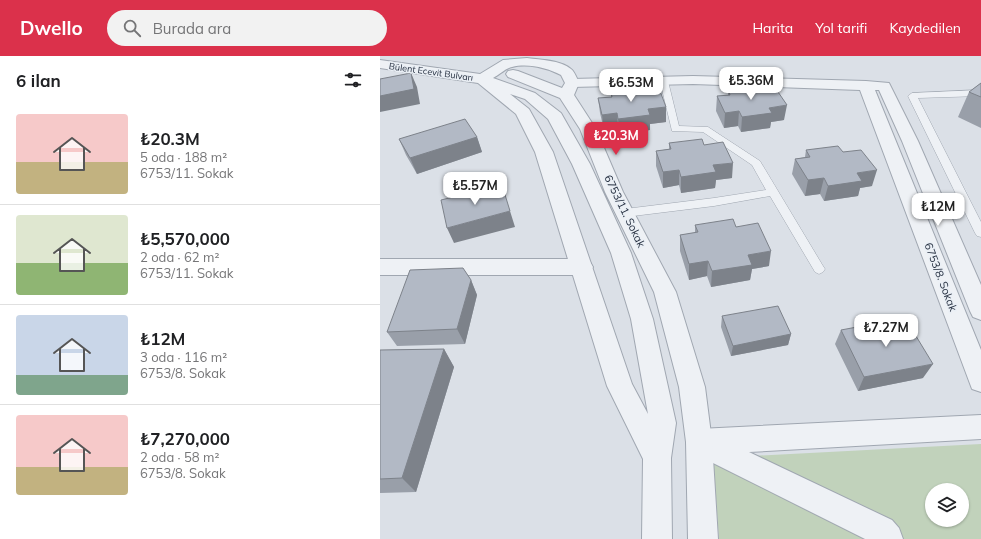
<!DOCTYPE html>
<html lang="tr">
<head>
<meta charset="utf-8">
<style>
  body { margin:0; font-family:Mulish,sans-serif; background:#f2f2f2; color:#202124; height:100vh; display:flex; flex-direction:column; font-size:15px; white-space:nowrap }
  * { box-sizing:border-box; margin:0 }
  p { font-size:13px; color:#757577 }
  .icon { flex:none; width:22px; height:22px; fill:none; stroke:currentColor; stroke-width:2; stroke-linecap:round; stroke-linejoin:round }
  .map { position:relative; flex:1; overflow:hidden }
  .side { display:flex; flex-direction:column; background:#fff; width:380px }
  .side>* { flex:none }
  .fabs { position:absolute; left:545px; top:427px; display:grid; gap:8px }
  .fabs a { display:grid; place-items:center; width:44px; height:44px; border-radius:50%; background:#fff; box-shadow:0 1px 3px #0004; font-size:20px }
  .price { position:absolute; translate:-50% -34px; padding:0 9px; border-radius:8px; background:#fff; color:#222; font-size:13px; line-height:26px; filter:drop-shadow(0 1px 2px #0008) }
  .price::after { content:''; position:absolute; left:50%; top:24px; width:12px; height:9px; margin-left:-6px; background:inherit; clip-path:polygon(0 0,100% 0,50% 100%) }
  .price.active { background:#db314b; color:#fff }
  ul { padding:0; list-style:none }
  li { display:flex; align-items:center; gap:12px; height:100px; padding:0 16px }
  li+li { border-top:1px solid #e0e0e0 }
  li span { display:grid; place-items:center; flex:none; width:112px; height:80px; border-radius:4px; color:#555 }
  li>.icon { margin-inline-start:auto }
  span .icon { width:48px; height:48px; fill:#fffc; stroke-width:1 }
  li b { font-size:17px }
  h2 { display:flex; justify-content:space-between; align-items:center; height:48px; padding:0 16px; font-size:17px }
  header { display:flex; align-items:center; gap:24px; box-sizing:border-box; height:56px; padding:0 20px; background:#db314b; color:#fff }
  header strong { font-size:19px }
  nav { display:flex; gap:22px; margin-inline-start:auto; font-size:14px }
  .search { width:280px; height:36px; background:#f2f2f2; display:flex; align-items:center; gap:10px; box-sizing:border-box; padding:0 14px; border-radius:22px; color:#757577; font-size:15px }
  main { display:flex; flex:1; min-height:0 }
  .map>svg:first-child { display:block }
</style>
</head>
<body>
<header>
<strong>Dwello</strong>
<div class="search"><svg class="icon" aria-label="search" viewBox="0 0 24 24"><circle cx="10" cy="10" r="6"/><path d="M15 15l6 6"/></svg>Burada ara</div>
<nav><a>Harita</a><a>Yol tarifi</a><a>Kaydedilen</a></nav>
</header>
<main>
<section class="side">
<h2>6 ilan<svg class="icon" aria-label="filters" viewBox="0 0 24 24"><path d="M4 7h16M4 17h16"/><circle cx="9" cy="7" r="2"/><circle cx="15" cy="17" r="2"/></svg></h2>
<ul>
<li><span style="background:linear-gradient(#f6c9c9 60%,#c2b280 0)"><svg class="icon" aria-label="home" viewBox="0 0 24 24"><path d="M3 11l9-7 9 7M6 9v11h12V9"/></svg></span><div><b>₺20.3M</b><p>5 oda · 188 m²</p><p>6753/11. Sokak</p></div></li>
<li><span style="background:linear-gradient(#dfe7d0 60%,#8fb573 0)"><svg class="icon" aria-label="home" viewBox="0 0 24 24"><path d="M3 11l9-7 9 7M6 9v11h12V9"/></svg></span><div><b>₺5,570,000</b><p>2 oda · 62 m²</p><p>6753/11. Sokak</p></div></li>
<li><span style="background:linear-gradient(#c9d6e8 75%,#7fa58c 0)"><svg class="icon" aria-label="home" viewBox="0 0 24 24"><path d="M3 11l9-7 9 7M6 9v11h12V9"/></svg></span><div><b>₺12M</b><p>3 oda · 116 m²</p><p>6753/8. Sokak</p></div></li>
<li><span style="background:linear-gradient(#f6c9c9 65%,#c2b280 0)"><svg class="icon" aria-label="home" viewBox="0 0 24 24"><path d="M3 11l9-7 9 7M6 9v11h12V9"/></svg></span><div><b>₺7,270,000</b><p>2 oda · 58 m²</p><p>6753/8. Sokak</p></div></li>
</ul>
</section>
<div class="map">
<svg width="601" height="483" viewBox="0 0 601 483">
  <rect width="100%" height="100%" fill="#dbe0e7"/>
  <!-- green -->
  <path fill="#c1d2bb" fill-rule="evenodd" d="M 601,388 L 601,483 L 339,483 L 333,402 ZM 552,434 L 582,434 L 582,464 L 552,464 Z"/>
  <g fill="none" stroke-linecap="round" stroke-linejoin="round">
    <defs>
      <path id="service" d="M 284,22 L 288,25 L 299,70 L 328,71 L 380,105 L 443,210 L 445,213 L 443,216 L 439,218 L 435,216 L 390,140 L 334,150 L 245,161 L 241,160 L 239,157 L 241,154 L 245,153 L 334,142 L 386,134 L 372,109 L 323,76 L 292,75 L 280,25 Z
        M 601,34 L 601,40 L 538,42 L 601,166 L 601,181 L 597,180 L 595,177 L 528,40 L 532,37 Z"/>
      <path id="minor" d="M 313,20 L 486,25 L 509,27 L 538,85 L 601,229 L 601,264 L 593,261 L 590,255 L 522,85 L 499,34 L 495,34 L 601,294 L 601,336 L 592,333 L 589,325 L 480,34 L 313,28 L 192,31 L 187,30 L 185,27 L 187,24 L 192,23 Z
        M 0,203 L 203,203 L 210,206 L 213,211 L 210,216 L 203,219 L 0,219 Z
        M 601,359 L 601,383 L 369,396 L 512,464 L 519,472 L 523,483 L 485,483 L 309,395 L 306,386 L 309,377 L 319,373 Z"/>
      <path id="tertiary" d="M 147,2 C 161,4 180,4 191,13 C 195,16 197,23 199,27 L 194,39 L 216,73 L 243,136 L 296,236 L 325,331 L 332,386 L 338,483 L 308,483 L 306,386 L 299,331 L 274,236 L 225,136 L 200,73 L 180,42 L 128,21 L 126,18 L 128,15 L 133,14 L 138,15 L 182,32 L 185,27 L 181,19 C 167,12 148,7 132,11 C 126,12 119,19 113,22 L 155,37 L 181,57 L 210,108 L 251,197 L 273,263 L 296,367 L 291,402 L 292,483 L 262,483 L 263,403 L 227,330 L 155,96 L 136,58 L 98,27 L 0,12 L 0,4 L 100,18 L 123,4 ZM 130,38 L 145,43 L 168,63 L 192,108 L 231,197 L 251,263 L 268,358 L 252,328 L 173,96 L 149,53 Z"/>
    </defs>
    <!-- service casing -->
    <use href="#service" stroke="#a0a7b1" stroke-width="1"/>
    <!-- minor casing -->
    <use href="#minor" stroke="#a0a7b1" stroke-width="2"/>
    <!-- tertiary casing -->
    <use href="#tertiary" stroke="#a0a7b1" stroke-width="2"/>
    <!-- service -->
    <use href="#service" fill="#eef1f5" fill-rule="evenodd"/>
    <!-- minor -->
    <use href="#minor" fill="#eef1f5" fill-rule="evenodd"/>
    <!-- tertiary -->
    <use href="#tertiary" fill="#eef1f5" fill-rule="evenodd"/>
  </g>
  <!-- wall -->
  <path fill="#999fa9" d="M 601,27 L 601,72 L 578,61 L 589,36 Z
    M 348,34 L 379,35 L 404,64 L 391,66 L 390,72 L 361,76 L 358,70 L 344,72 L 336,55 L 337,40 L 348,39 Z
    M 231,36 L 262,37 L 286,51 L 286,66 L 270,68 L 270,74 L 240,78 L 238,72 L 224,74 L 220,57 L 218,42 L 231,41 Z
    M 97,81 L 102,96 L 37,118 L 26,99 L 19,83 Z
    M 289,87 L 324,89 L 352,122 L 336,124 L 335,132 L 301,137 L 299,129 L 283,132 L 276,110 L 276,95 L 289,93 Z
    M 426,94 L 463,96 L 492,130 L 480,132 L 478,140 L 444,145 L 440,138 L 425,140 L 412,118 L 415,103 L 425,101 Z
    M 315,169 L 356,171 L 389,210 L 372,213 L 370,224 L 331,231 L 327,220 L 309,224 L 300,195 L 300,179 L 315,177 Z
    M 91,224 L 97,239 L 85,288 L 17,290 L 7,276 Z
    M 342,260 L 411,278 L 408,289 L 351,300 L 341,271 Z
    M 461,274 L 543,322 L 478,335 L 455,288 Z
    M 64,293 L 74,311 L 36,436 L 0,437 L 0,294 Z"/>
  <!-- shaded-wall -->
  <path fill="#7d828a" d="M 31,17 L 37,31 L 40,48 L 0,56 L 0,40 Z
    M 407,49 L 404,64 L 391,66 L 390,72 L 361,76 L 362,61 L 389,52 Z
    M 286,51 L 286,66 L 270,68 L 270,74 L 240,78 L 238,63 L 268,53 Z
    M 359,55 L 358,70 L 344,72 L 345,57 Z
    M 237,57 L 238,72 L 224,74 L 222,59 Z
    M 97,81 L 102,96 L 37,118 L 30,102 Z
    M 353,107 L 352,122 L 336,124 L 335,132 L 301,137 L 301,121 L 333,109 Z
    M 299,114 L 299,129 L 283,132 L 283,116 Z
    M 497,114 L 492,130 L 480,132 L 478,140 L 444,145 L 448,130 L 477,117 Z
    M 444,122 L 440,138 L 425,140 L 428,124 Z
    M 130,155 L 135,171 L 74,187 L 67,172 Z
    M 391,195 L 389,210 L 372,213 L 370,224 L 331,231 L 332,215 L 368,199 Z
    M 328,205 L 327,220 L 309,224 L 309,208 Z
    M 91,224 L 97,239 L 85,288 L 77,273 Z
    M 411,278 L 408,289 L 351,300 L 353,290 Z
    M 64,293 L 74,311 L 36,436 L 22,422 Z
    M 553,308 L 543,322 L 478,335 L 484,321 Z"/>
  <!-- building -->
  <path fill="#b2b9c5" stroke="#7d828a" d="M 31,17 L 34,33 L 0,40 L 0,23 Z
    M 601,27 L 601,41 L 589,36 Z
    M 376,31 L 379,35 L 396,33 L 407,49 L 389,52 L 392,57 L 362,61 L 359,55 L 345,57 L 337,40 L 350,39 L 348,34 Z
    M 261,32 L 262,37 L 280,35 L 286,51 L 268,53 L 270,59 L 238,63 L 237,57 L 222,59 L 218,42 L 232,41 L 231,36 Z
    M 85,63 L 97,81 L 30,102 L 19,83 Z
    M 322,83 L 324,89 L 343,86 L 353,107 L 333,109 L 336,116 L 301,121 L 299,114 L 283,116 L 276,95 L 291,93 L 289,87 Z
    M 458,90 L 463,96 L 481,94 L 497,114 L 477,117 L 482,125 L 448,130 L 444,122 L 428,124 L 415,103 L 430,101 L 426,94 Z
    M 122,129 L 130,155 L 67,172 L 61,144 Z
    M 353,163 L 356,171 L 378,167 L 391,195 L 368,199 L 372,209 L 332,215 L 328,205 L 309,208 L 300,179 L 318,176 L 315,169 Z
    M 83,212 L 91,224 L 77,273 L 7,276 L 30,214 Z
    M 398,250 L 411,278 L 353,290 L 342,260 Z
    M 525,262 L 553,308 L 484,321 L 461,274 Z
    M 64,293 L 22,422 L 0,423 L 0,294 Z"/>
  <g text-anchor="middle" stroke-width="3" stroke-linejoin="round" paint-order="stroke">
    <!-- far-street labels -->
    <g font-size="9" fill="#242e3f" stroke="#eaeff5">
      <text transform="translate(51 16) rotate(8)" y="3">Bülent Ecevit Bulvarı</text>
    </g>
    <!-- street labels -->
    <g font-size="11" fill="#242e3f" stroke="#eaeff5">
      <text transform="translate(245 155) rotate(64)" y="4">6753/11. Sokak</text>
      <text transform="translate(561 221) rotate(69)" y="4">6753/8. Sokak</text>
    </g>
  </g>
</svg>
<div class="fabs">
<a><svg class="icon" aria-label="layers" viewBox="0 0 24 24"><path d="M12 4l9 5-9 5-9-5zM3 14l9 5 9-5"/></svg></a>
</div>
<b class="price" style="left:371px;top:45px">₺5.36M</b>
<b class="price" style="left:251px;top:47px">₺6.53M</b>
<b class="price active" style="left:236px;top:100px">₺20.3M</b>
<b class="price" style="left:95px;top:150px">₺5.57M</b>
<b class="price" style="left:558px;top:171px">₺12M</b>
<b class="price" style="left:506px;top:292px">₺7.27M</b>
</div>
</main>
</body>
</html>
